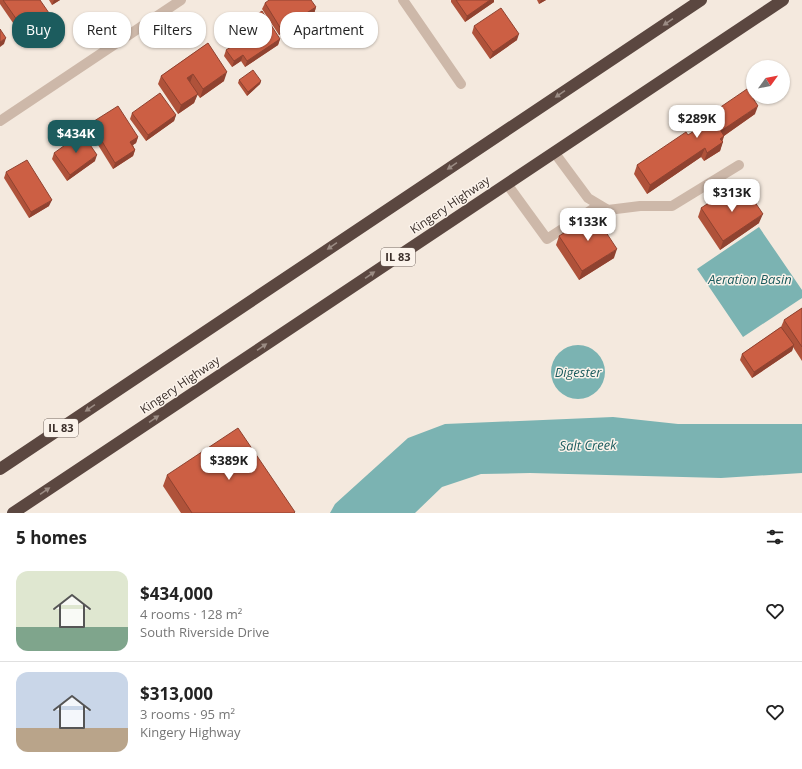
<!DOCTYPE html>
<html lang="en">
<head>
<meta charset="utf-8">
<style>
  body { margin:0; font-family:"Open Sans",sans-serif; background:#f6f6f6; color:#222; height:100vh; display:flex; flex-direction:column; font-size:15px; white-space:nowrap }
  * { box-sizing:border-box; margin:0 }
  p { font-size:13px; color:#767676 }
  .icon { flex:none; width:22px; height:22px; fill:none; stroke:currentColor; stroke-width:2; stroke-linecap:round; stroke-linejoin:round }
  .map { position:relative; height:513px; overflow:hidden }
  .drawer { display:flex; flex-direction:column; background:#fff; flex:1 }
  .drawer>* { flex:none }
  .hud { position:absolute; left:12px; top:12px; width:400px; height:36px; display:flex; gap:8px }
  .needle { width:26px; rotate:57deg }
  .tools { position:absolute; left:746px; top:60px; display:grid; gap:8px }
  .tools a { display:grid; place-items:center; width:44px; height:44px; border-radius:50%; background:#fff; box-shadow:0 1px 3px #0004; font-size:20px }
  .price { position:absolute; translate:-50% -34px; padding:0 9px; border-radius:8px; background:#fff; color:#222; font-size:13px; line-height:26px; filter:drop-shadow(0 1px 2px #0008) }
  .price::after { content:''; position:absolute; left:50%; top:24px; width:12px; height:9px; margin-left:-6px; background:inherit; clip-path:polygon(0 0,100% 0,50% 100%) }
  .price.active { background:#1c5c5e; color:#fff }
  ul { padding:0; list-style:none }
  li { display:flex; align-items:center; gap:12px; height:100px; padding:0 16px }
  li+li { border-top:1px solid #e0e0e0 }
  li span { display:grid; place-items:center; flex:none; width:112px; height:80px; border-radius:12px; color:#555 }
  li>.icon { margin-inline-start:auto }
  span .icon { width:48px; height:48px; fill:#fffc; stroke-width:1 }
  li b { font-size:17px }
  h2 { display:flex; justify-content:space-between; align-items:center; height:48px; padding:0 16px; font-size:17px }
  .tag { padding:0 14px; border-radius:16px; background:#fff; box-shadow:0 1px 3px #0004; font-size:14px; line-height:36px }
  .tag.active { background:#1c5c5e; color:#fff }
  .map>svg:first-child { display:block }
</style>
</head>
<body>
<div class="map">
<svg width="802" height="513" viewBox="0 0 802 513">
  <rect width="100%" height="100%" fill="#f4e9de"/>
  <!-- water -->
  <path fill="#7bb3b2" d="M 759,227 L 802,290 L 802,298 L 743,337 L 697,269 Z
    M551 372a27 27 0 1 1 54 0a27 27 0 1 1-54 0Z
    M 613,417 L 678,424 L 802,424 L 802,473 L 721,478 L 530,473 L 481,474 L 442,487 L 415,513 L 330,513 L 335,504 L 408,438 L 445,424 Z"/>
  <g fill="none" stroke-linecap="round" stroke-linejoin="round">
    <!-- minor -->
    <path stroke="#cdb8a9" stroke-width="10" d="M 403,0 L 461,84
      M 0,121 L 181,0
      M 554,152 L 588,198 L 608,210 L 640,206 L 672,206 L 739,165
      M 507,184 L 547,239 L 599,205"/>
    <!-- highway -->
    <path stroke="#5b4740" stroke-width="12" d="M 0,469 L 701,0
      M 13,513 L 783,0"/>
  </g>
  <!-- wall -->
  <path fill="#af523a" d="M 0,0 L 40,0 L 47,19 L 22,36 L 0,4 Z
    M 49,0 L 60,0 L 52,5 Z
    M 451,0 L 494,0 L 494,2 L 465,22 L 451,2 Z
    M 537,0 L 546,0 L 539,4 Z
    M 265,3 L 316,7 L 314,14 L 279,35 L 262,9 Z
    M 474,26 L 517,40 L 490,59 L 472,33 Z
    M 232,31 L 280,39 L 278,45 L 245,67 L 241,61 L 232,67 L 224,56 L 226,50 L 234,45 L 229,37 Z
    M 208,43 L 224,81 L 200,98 L 197,94 L 194,103 L 178,114 L 158,84 L 161,76 Z
    M 239,80 L 261,81 L 260,84 L 247,96 L 238,83 Z
    M 132,113 L 176,115 L 174,121 L 146,141 L 130,119 Z
    M 755,114 L 724,136 L 720,151 L 704,161 L 701,157 L 647,194 L 634,174 L 637,165 L 688,135 L 700,127 L 703,119 Z
    M 91,123 L 138,137 L 136,143 L 133,145 L 135,150 L 133,156 L 113,169 L 88,129 Z
    M 54,153 L 95,161 L 67,181 L 52,159 Z
    M 6,172 L 49,206 L 29,218 L 4,178 Z
    M 735,196 L 759,223 L 720,250 L 698,217 L 701,208 Z
    M 559,236 L 614,258 L 579,280 L 556,245 Z
    M 802,308 L 802,361 L 793,347 L 792,351 L 752,378 L 740,360 L 742,354 L 781,327 L 784,320 Z
    M 167,475 L 295,513 L 181,513 L 163,486 Z"/>
  <!-- shaded-wall -->
  <path fill="#8f4230" d="M 54,0 L 60,0 L 52,5 Z
    M 490,0 L 494,0 L 494,2 L 465,22 L 467,16 Z
    M 541,0 L 546,0 L 539,4 Z
    M 316,7 L 314,14 L 279,35 L 281,29 Z
    M 49,13 L 47,19 L 22,36 L 24,30 Z
    M 519,34 L 517,40 L 490,59 L 493,52 Z
    M 6,38 L 4,44 L 0,47 L 0,42 Z
    M 280,39 L 278,45 L 245,67 L 247,61 Z
    M 243,55 L 241,61 L 232,67 L 234,61 Z
    M 227,72 L 224,81 L 200,98 L 203,89 Z
    M 193,74 L 190,83 L 187,78 Z
    M 261,81 L 260,84 L 247,96 L 248,92 Z
    M 198,94 L 194,103 L 178,114 L 181,105 Z
    M 758,106 L 755,114 L 718,140 L 721,131 Z
    M 176,115 L 174,121 L 146,141 L 148,135 Z
    M 724,136 L 721,143 L 723,142 L 720,151 L 704,161 L 707,153 L 720,139 Z
    M 138,137 L 136,143 L 128,148 L 130,142 Z
    M 705,148 L 701,157 L 647,194 L 650,185 Z
    M 135,150 L 133,156 L 113,169 L 115,163 Z
    M 97,155 L 95,161 L 67,181 L 70,175 Z
    M 52,200 L 49,206 L 29,218 L 31,212 Z
    M 763,214 L 759,223 L 720,250 L 723,241 Z
    M 617,249 L 614,258 L 579,280 L 582,271 Z
    M 794,345 L 792,351 L 752,378 L 754,372 Z"/>
  <!-- building -->
  <path fill="#cc5f44" stroke="#8f4230" d="M 3,0 L 40,0 L 49,13 L 24,30 Z
    M 269,0 L 311,0 L 316,7 L 281,29 L 265,3 Z
    M 456,0 L 490,0 L 467,16 Z
    M 501,8 L 519,34 L 493,52 L 474,26 Z
    M 262,11 L 280,39 L 247,61 L 243,55 L 234,61 L 226,50 L 239,42 L 232,31 Z
    M 0,29 L 6,38 L 0,42 Z
    M 208,43 L 227,72 L 203,89 L 193,74 L 187,78 L 198,94 L 181,105 L 161,76 Z
    M 253,70 L 261,81 L 248,92 L 239,80 Z
    M 747,89 L 758,106 L 721,131 L 724,136 L 720,139 L 723,142 L 707,153 L 705,148 L 650,185 L 637,165 L 686,132 L 688,135 L 706,123 L 703,119 Z
    M 160,93 L 176,115 L 148,135 L 132,113 Z
    M 118,106 L 138,137 L 130,142 L 135,150 L 115,163 L 91,123 Z
    M 82,133 L 97,155 L 70,175 L 54,153 Z
    M 27,160 L 52,200 L 31,212 L 6,172 Z
    M 730,189 L 735,196 L 746,189 L 763,214 L 723,241 L 701,208 Z
    M 594,214 L 617,249 L 582,271 L 559,236 Z
    M 802,308 L 802,347 L 784,320 Z
    M 781,327 L 794,345 L 754,372 L 742,354 Z
    M 238,428 L 295,512 L 294,513 L 192,513 L 167,475 Z"/>
  <!-- one-way arrows -->
  <defs><path id="oneway-solid" d="M-6-.8H1V-3.2L6.5 0L1 3.2V.8H-6Z"/></defs>
  <g fill="#9b8c84">
    <use href="#oneway-solid" transform="translate(668 22) rotate(146)"/>
    <use href="#oneway-solid" transform="translate(560 94) rotate(146)"/>
    <use href="#oneway-solid" transform="translate(452 166) rotate(146)"/>
    <use href="#oneway-solid" transform="translate(332 246) rotate(146)"/>
    <use href="#oneway-solid" transform="translate(370 275) rotate(-34)"/>
    <use href="#oneway-solid" transform="translate(262 347) rotate(-34)"/>
    <use href="#oneway-solid" transform="translate(90 408) rotate(146)"/>
    <use href="#oneway-solid" transform="translate(154 419) rotate(-34)"/>
    <use href="#oneway-solid" transform="translate(45 491) rotate(-34)"/>
  </g>
  <g text-anchor="middle" stroke-width="3" stroke-linejoin="round" paint-order="stroke">
    <!-- shield labels -->
    <g fill="#fbf3eb" stroke="#746963" stroke-width="1">
      <rect x="381" y="248" width="34" height="18" rx="3"/>
      <rect x="44" y="419" width="34" height="18" rx="3"/>
    </g>
    <g font-size="11" font-weight="bold" fill="#3a2e29">
      <text x="398" y="261">IL 83</text>
      <text x="61" y="432">IL 83</text>
    </g>
    <!-- street labels -->
    <g font-size="12" fill="#3a2e29" stroke="#fbf3eb">
      <text transform="translate(450 205) rotate(-34)" y="4">Kingery Highway</text>
      <text transform="translate(180 385) rotate(-34)" y="4">Kingery Highway</text>
    </g>
    <!-- water labels -->
    <g font-size="13" font-style="italic" fill="#1c5c5e" stroke="#fbf3eb">
      <text x="750" y="284">Aeration Basin</text>
      <text x="578" y="377">Digester</text>
      <text transform="translate(588 445) rotate(-1)" y="5">Salt Creek</text>
    </g>
  </g>
</svg>
<div class="tools">
<a><svg class="needle" viewBox="-14 -14 28 28"><path d="M0-13l5 13h-10z" fill="#e53935"/><path d="M0 13l5-13h-10z" fill="#767676"/></svg></a>
</div>
<b class="price" style="left:697px;top:139px">$289K</b>
<b class="price active" style="left:76px;top:154px">$434K</b>
<b class="price" style="left:732px;top:213px">$313K</b>
<b class="price" style="left:588px;top:242px">$133K</b>
<b class="price" style="left:229px;top:481px">$389K</b>
<div class="hud">
<a class="tag active">Buy</a>
<a class="tag">Rent</a>
<a class="tag">Filters</a>
<a class="tag">New</a>
<a class="tag">Apartment</a>
</div>
</div>
<section class="drawer">
<h2>5 homes<svg class="icon" aria-label="filters" viewBox="0 0 24 24"><path d="M4 7h16M4 17h16"/><circle cx="9" cy="7" r="2"/><circle cx="15" cy="17" r="2"/></svg></h2>
<ul>
<li><span style="background:linear-gradient(#dfe7d0 70%,#7fa58c 0)"><svg class="icon" aria-label="home" viewBox="0 0 24 24"><path d="M3 11l9-7 9 7M6 9v11h12V9"/></svg></span><div><b>$434,000</b><p>4 rooms · 128 m²</p><p>South Riverside Drive</p></div><svg class="icon" aria-label="heart" viewBox="0 0 24 24"><path d="M12 20l-8-8c-3-5 5-10 8-4 3-6 11-1 8 4z"/></svg></li>
<li><span style="background:linear-gradient(#c9d6e8 70%,#b9a48a 0)"><svg class="icon" aria-label="home" viewBox="0 0 24 24"><path d="M3 11l9-7 9 7M6 9v11h12V9"/></svg></span><div><b>$313,000</b><p>3 rooms · 95 m²</p><p>Kingery Highway</p></div><svg class="icon" aria-label="heart" viewBox="0 0 24 24"><path d="M12 20l-8-8c-3-5 5-10 8-4 3-6 11-1 8 4z"/></svg></li>
</ul>
</section>
</body>
</html>
